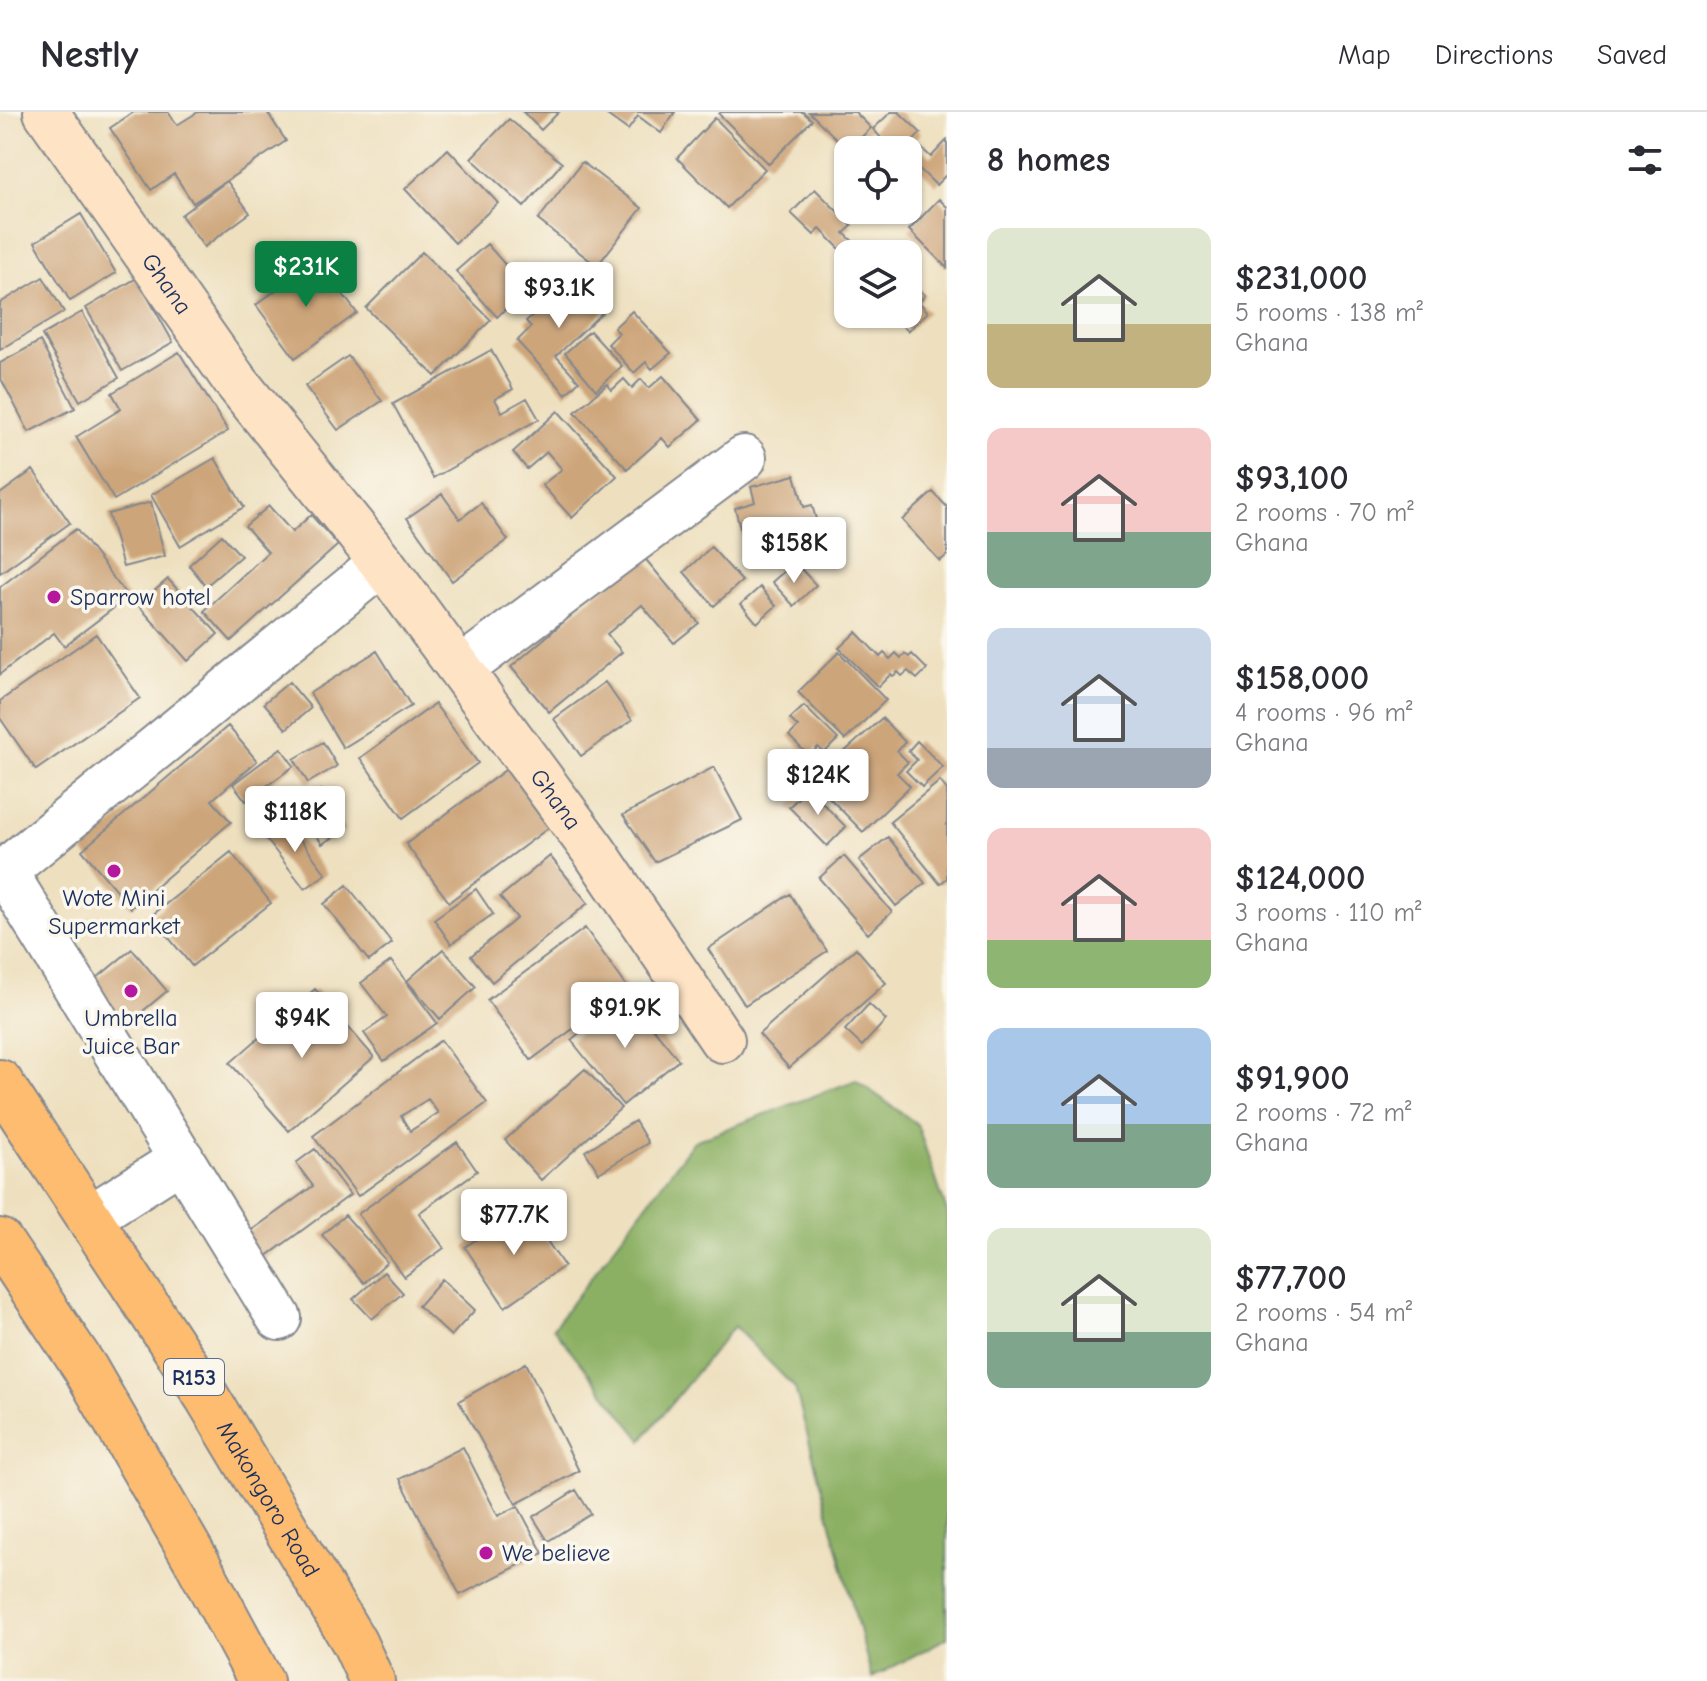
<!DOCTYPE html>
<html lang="en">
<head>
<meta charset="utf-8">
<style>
  body { margin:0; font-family:"Comic Neue",sans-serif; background:#f2f2f3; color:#2b2b33; height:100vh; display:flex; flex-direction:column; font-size:30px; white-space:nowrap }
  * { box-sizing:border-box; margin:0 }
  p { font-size:26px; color:#7c7c81 }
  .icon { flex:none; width:44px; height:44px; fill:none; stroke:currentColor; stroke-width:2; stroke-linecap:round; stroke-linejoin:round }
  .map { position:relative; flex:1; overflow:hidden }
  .details { display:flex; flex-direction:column; background:#fff; width:760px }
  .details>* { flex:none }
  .controls { position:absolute; left:834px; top:24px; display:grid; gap:16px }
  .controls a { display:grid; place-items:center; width:88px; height:88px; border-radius:16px; background:#fff; box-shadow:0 2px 6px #0004; font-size:40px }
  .price { position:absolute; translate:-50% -68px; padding:0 18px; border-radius:8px; background:#fff; color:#222; font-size:26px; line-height:52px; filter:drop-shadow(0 2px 4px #0008) }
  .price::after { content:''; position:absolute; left:50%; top:48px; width:24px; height:18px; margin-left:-12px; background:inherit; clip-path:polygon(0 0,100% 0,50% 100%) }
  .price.selected { background:#0b8043; color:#fff }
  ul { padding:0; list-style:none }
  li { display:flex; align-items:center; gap:24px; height:200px; padding:0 40px }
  li span { display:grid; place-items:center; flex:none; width:224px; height:160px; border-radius:16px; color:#555 }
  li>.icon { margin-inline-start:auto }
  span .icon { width:96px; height:96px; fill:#fffc; stroke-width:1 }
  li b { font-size:34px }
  h2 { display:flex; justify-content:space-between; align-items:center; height:96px; padding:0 40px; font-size:34px }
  header { display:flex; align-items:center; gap:48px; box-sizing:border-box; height:112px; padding:0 40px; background:#fff; border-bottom:2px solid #e1e1e2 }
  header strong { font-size:38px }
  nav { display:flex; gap:44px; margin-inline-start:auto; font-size:28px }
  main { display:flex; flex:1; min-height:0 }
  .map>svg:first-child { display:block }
</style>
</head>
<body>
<header>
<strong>Nestly</strong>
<nav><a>Map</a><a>Directions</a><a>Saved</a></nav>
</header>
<main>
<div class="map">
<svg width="947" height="1569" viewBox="0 0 947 1569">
  <rect width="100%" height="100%" fill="#fbf7ec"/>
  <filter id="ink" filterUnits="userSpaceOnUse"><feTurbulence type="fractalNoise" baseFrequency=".0125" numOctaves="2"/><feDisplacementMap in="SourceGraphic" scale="16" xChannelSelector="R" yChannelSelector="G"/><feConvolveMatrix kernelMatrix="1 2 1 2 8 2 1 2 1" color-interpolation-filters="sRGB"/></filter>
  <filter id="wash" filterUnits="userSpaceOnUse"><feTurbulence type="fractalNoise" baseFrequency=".006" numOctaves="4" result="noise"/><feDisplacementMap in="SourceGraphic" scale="32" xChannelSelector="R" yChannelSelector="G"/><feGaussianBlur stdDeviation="1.8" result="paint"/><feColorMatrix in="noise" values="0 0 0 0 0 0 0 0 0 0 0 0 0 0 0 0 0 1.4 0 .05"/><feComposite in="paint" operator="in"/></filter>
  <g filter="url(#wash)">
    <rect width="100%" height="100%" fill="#eee0bf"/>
    <!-- forest -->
    <path fill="#8cb064" stroke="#547061" stroke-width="2" d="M 856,968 L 917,1012 L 947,1100 L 947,1526 L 872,1566 L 795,1276 L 734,1214 L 642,1328 L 553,1216 L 694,1029 Z"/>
    <g id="blocks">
      <!-- building -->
      <path fill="#cda57a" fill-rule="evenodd" d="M 134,0 L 168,0 L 177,13 L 198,0 L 267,0 L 286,29 L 193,91 L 174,62 L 151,78 L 110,16 Z
        M 523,0 L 559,0 L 541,18 Z
        M 603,0 L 675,0 L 661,21 L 638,4 L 628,18 Z
        M 721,0 L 803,0 L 812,8 L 769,52 L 719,2 Z
        M 809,0 L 855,0 L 871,16 L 848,38 Z
        M 891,0 L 899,0 L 921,21 L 904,38 L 871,38 L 882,27 L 873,17 Z
        M 715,6 L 765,57 L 727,96 L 677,46 Z
        M 509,7 L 562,51 L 524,95 L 471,46 Z
        M 947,28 L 947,62 L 936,73 L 909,47 L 920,35 L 931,45 Z
        M 448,37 L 498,91 L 455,131 L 405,77 Z
        M 582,50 L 642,96 L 597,154 L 538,108 Z
        M 227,69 L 250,101 L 204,135 L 181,103 Z
        M 815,77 L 852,114 L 844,121 L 861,137 L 856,142 L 848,142 L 848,145 L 820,117 L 814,123 L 791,101 Z
        M 939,87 L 947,95 L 947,156 L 909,118 Z
        M 81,102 L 116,161 L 70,189 L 35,130 Z
        M 487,132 L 515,164 L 507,172 L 518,185 L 497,205 L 456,159 Z
        M 422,140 L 491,208 L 435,264 L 366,196 Z
        M 317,148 L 357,201 L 295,246 L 256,193 Z
        M 43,165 L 64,200 L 0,238 L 0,191 Z
        M 137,166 L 173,230 L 122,259 L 86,196 Z
        M 573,166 L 604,199 L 556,244 L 579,269 L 566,282 L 517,229 L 531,215 L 526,209 Z
        M 908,166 L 925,183 L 919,190 L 928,200 L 908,219 L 891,202 L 908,202 Z
        M 632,199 L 671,241 L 652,257 L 646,250 L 634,261 L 608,232 L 619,221 L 614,216 Z
        M 82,200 L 119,266 L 80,289 L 42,223 Z
        M 590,219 L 622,254 L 596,278 L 565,241 Z
        M 40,229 L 75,296 L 29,320 L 0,265 L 0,251 Z
        M 491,238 L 513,277 L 495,287 L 502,300 L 527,286 L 539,307 L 433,366 L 393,292 Z
        M 179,240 L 228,319 L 114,388 L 76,325 L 121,297 L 112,281 Z
        M 348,244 L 382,289 L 338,318 L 305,274 Z
        M 663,264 L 701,308 L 670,335 L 662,326 L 627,357 L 575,300 L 607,272 L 612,278 L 624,267 L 632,276 L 641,267 L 649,276 Z
        M 558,299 L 617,364 L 572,406 L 542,373 L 562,357 L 547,340 L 527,357 L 513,340 Z
        M 215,346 L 244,395 L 180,434 L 151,383 Z
        M 33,358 L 70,411 L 0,461 L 0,382 Z
        M 795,363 L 804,395 L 812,393 L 823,432 L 770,447 L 764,426 L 744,431 L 735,396 L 755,390 L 751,375 Z
        M 933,380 L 947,395 L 947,443 L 940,449 L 902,408 Z
        M 442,382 L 460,407 L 481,391 L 508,428 L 452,469 L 407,406 Z
        M 151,390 L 165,444 L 123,455 L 108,402 Z
        M 269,394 L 292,420 L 311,403 L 338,433 L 231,529 L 204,499 L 268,440 L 245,414 Z
        M 76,417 L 128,485 L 64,534 L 54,521 L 0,562 L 0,475 Z
        M 222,423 L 241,444 L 206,474 L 189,453 Z
        M 711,435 L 742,469 L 714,494 L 684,460 Z
        M 642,443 L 699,511 L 674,531 L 642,493 L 607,522 L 622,540 L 549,600 L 511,555 Z
        M 790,454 L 795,461 L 800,456 L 816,473 L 794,494 L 772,470 Z
        M 168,467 L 218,522 L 188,549 L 138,493 Z
        M 760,475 L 776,494 L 757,511 L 741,492 Z
        M 856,520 L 880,545 L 884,541 L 890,547 L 896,541 L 901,546 L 905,542 L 909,545 L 912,542 L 927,557 L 917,567 L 908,559 L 902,564 L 898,560 L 893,564 L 891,562 L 878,575 L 839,536 Z
        M 96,522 L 140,586 L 36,658 L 0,606 L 0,589 Z
        M 377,539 L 411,594 L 343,636 L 310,581 Z
        M 839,540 L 886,588 L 845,628 L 798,580 Z
        M 289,570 L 311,596 L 286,617 L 264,591 Z
        M 605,570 L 632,608 L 581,644 L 554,607 Z
        M 435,592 L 478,651 L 403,706 L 360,646 Z
        M 804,594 L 838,627 L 824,641 L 818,635 L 809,644 L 789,624 L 798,615 L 790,607 Z
        M 882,606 L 905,630 L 897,639 L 908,650 L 897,661 L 910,674 L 863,720 L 806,662 L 815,654 L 822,660 Z
        M 228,614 L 257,649 L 212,688 L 231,710 L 131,796 L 82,738 Z
        M 917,629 L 943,655 L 922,675 L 906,659 L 917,648 L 908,639 Z
        M 323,630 L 337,654 L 308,671 L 294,647 Z
        M 281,636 L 294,654 L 246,689 L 233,672 Z
        M 512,653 L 555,711 L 449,790 L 406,732 Z
        M 714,655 L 742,708 L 655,750 L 623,703 Z
        M 940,669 L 947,678 L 947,766 L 940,772 L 890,710 Z
        M 808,676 L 846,715 L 827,734 L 789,695 Z
        M 321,678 L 345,718 L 322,732 L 298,692 Z
        M 285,707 L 326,762 L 305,777 L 263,723 Z
        M 888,725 L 925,771 L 896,794 L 859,748 Z
        M 231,740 L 271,791 L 192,854 L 151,804 Z
        M 550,744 L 588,791 L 492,870 L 471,844 L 517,806 L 500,785 Z
        M 844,744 L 892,800 L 868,822 L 819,766 Z
        M 347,773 L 392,831 L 369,849 L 324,792 Z
        M 476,777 L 493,802 L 451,832 L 434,807 Z
        M 790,782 L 827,839 L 745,893 L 708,837 Z
        M 585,816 L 628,876 L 531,948 L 487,888 Z
        M 856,836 L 886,871 L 789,956 L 759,922 Z
        M 132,837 L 167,879 L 126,913 L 91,871 Z
        M 443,837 L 476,875 L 440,907 L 407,869 Z
        M 391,849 L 437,911 L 384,949 L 364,921 L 387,905 L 361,871 Z
        M 315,877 L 374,945 L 289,1019 L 230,951 Z
        M 626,883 L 679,948 L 623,993 L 571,928 Z
        M 869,892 L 886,908 L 862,934 L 845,918 Z
        M 441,928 L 487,991 L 358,1084 L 313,1024 ZM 428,987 L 438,1001 L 410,1019 L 401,1004 Z
        M 585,957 L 621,996 L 541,1068 L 505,1028 Z
        M 635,1009 L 648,1031 L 599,1061 L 585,1039 Z
        M 457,1030 L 477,1059 L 419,1101 L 444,1136 L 404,1165 L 358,1102 Z
        M 315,1037 L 350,1083 L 263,1147 L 245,1123 L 313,1074 L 296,1051 Z
        M 524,1095 L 564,1154 L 505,1195 L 465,1135 Z
        M 345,1103 L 387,1150 L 364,1171 L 322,1123 Z
        M 384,1160 L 403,1181 L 372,1207 L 353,1187 Z
        M 442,1167 L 475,1198 L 451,1224 L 418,1194 Z
        M 526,1251 L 579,1359 L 516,1392 L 459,1289 Z
        M 463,1335 L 498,1404 L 518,1394 L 543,1441 L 460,1483 L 400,1367 Z
        M 576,1378 L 591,1402 L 548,1429 L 533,1405 Z"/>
    </g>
  </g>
  <g filter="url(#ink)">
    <use href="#blocks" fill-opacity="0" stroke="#84888e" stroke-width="2"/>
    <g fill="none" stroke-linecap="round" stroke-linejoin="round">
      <defs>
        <path id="street" d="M 461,557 L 744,346
          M 5,760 L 279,1206
          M 0,763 L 382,451
          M 89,1106 L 182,1047"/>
        <g id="secondary">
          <path id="s1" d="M 46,0 L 233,266 L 382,451 L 594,739 L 722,928"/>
        </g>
        <g id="primary">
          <path id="s2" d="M 0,970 L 207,1285 L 354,1530 L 372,1569"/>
          <path d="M 0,1129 L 85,1256 L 197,1450 L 261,1569"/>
        </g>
      </defs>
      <!-- street casing -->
      <use href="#street" stroke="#84888e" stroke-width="48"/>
      <!-- secondary casing -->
      <use href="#secondary" stroke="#84888e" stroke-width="48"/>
      <!-- primary casing -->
      <use href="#primary" stroke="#84888e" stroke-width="48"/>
      <!-- street -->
      <use href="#street" stroke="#fff" stroke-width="44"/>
      <!-- secondary -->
      <use href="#secondary" stroke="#fee4c5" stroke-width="44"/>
      <!-- primary -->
      <use href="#primary" stroke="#fdbc6f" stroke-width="44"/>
    </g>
  </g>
  <!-- markers -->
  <g fill="#b5179e" stroke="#fbf7ec" stroke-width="3">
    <circle cx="54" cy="485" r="8"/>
    <circle cx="114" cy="759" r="8"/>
    <circle cx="131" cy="879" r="8"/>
    <circle cx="486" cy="1441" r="8"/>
  </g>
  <g text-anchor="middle" stroke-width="7" stroke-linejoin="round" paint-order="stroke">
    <!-- shield labels -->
    <rect fill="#fbf7ec" stroke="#5e6b89" stroke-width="2" x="164" y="1247" width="60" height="36" rx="6"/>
    <g font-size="22" font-weight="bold" fill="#1b2f5e">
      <text x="194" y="1273">R153</text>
    </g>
    <!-- street labels -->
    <g font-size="24" fill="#1b2f5e" stroke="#fbf7ec">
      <text dy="8" stroke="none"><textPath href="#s1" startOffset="210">Ghana</textPath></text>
      <text dy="8" stroke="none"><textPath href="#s1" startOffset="856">Ghana</textPath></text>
      <text dy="8" stroke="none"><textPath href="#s2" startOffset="496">Makongoro Road</textPath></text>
    </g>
    <!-- poi labels -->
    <g font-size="24" fill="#1b2f5e" stroke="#fbf7ec" text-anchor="start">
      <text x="70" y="493">Sparrow hotel</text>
      <text x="114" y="794" text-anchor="middle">Wote Mini<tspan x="114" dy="28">Supermarket</tspan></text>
      <text x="131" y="914" text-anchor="middle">Umbrella<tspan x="131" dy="28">Juice Bar</tspan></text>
      <text x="502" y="1449">We believe</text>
    </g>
  </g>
</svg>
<div class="controls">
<a><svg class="icon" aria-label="locate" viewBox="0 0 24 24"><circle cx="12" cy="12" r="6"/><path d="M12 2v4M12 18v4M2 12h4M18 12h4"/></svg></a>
<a><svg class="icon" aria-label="layers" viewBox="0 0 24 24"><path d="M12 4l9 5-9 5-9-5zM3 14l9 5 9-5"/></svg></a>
</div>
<b class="price selected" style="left:306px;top:197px">$231K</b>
<b class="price" style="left:559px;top:218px">$93.1K</b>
<b class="price" style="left:794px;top:473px">$158K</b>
<b class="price" style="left:818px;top:705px">$124K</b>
<b class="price" style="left:295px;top:742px">$118K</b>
<b class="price" style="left:625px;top:938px">$91.9K</b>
<b class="price" style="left:302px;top:948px">$94K</b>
<b class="price" style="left:514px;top:1145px">$77.7K</b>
</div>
<section class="details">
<h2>8 homes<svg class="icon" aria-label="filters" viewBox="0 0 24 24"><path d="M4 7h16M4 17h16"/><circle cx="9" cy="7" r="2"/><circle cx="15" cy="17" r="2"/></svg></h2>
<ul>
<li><span style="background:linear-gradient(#dfe7d0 60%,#c2b280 0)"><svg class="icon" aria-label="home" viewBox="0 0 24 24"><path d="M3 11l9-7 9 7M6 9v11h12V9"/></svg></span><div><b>$231,000</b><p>5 rooms · 138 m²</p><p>Ghana</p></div></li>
<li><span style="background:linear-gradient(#f6c9c9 65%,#7fa58c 0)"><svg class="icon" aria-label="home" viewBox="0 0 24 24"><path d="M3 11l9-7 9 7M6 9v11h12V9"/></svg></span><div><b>$93,100</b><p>2 rooms · 70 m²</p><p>Ghana</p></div></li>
<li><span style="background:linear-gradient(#c9d6e8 75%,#9aa5b1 0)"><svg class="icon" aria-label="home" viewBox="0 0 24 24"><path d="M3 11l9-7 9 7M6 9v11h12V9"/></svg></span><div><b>$158,000</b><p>4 rooms · 96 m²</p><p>Ghana</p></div></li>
<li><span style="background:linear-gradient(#f6c9c9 70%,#8fb573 0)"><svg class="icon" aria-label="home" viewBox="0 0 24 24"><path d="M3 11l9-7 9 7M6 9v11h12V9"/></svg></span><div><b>$124,000</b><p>3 rooms · 110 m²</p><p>Ghana</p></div></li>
<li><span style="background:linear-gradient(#a9c7e8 60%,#7fa58c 0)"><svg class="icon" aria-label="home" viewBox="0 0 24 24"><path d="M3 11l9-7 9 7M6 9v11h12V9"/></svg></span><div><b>$91,900</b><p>2 rooms · 72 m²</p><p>Ghana</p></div></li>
<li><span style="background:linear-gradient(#dfe7d0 65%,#7fa58c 0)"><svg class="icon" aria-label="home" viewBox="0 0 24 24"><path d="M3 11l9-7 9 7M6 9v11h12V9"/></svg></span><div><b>$77,700</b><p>2 rooms · 54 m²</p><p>Ghana</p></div></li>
</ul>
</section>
</main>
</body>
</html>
